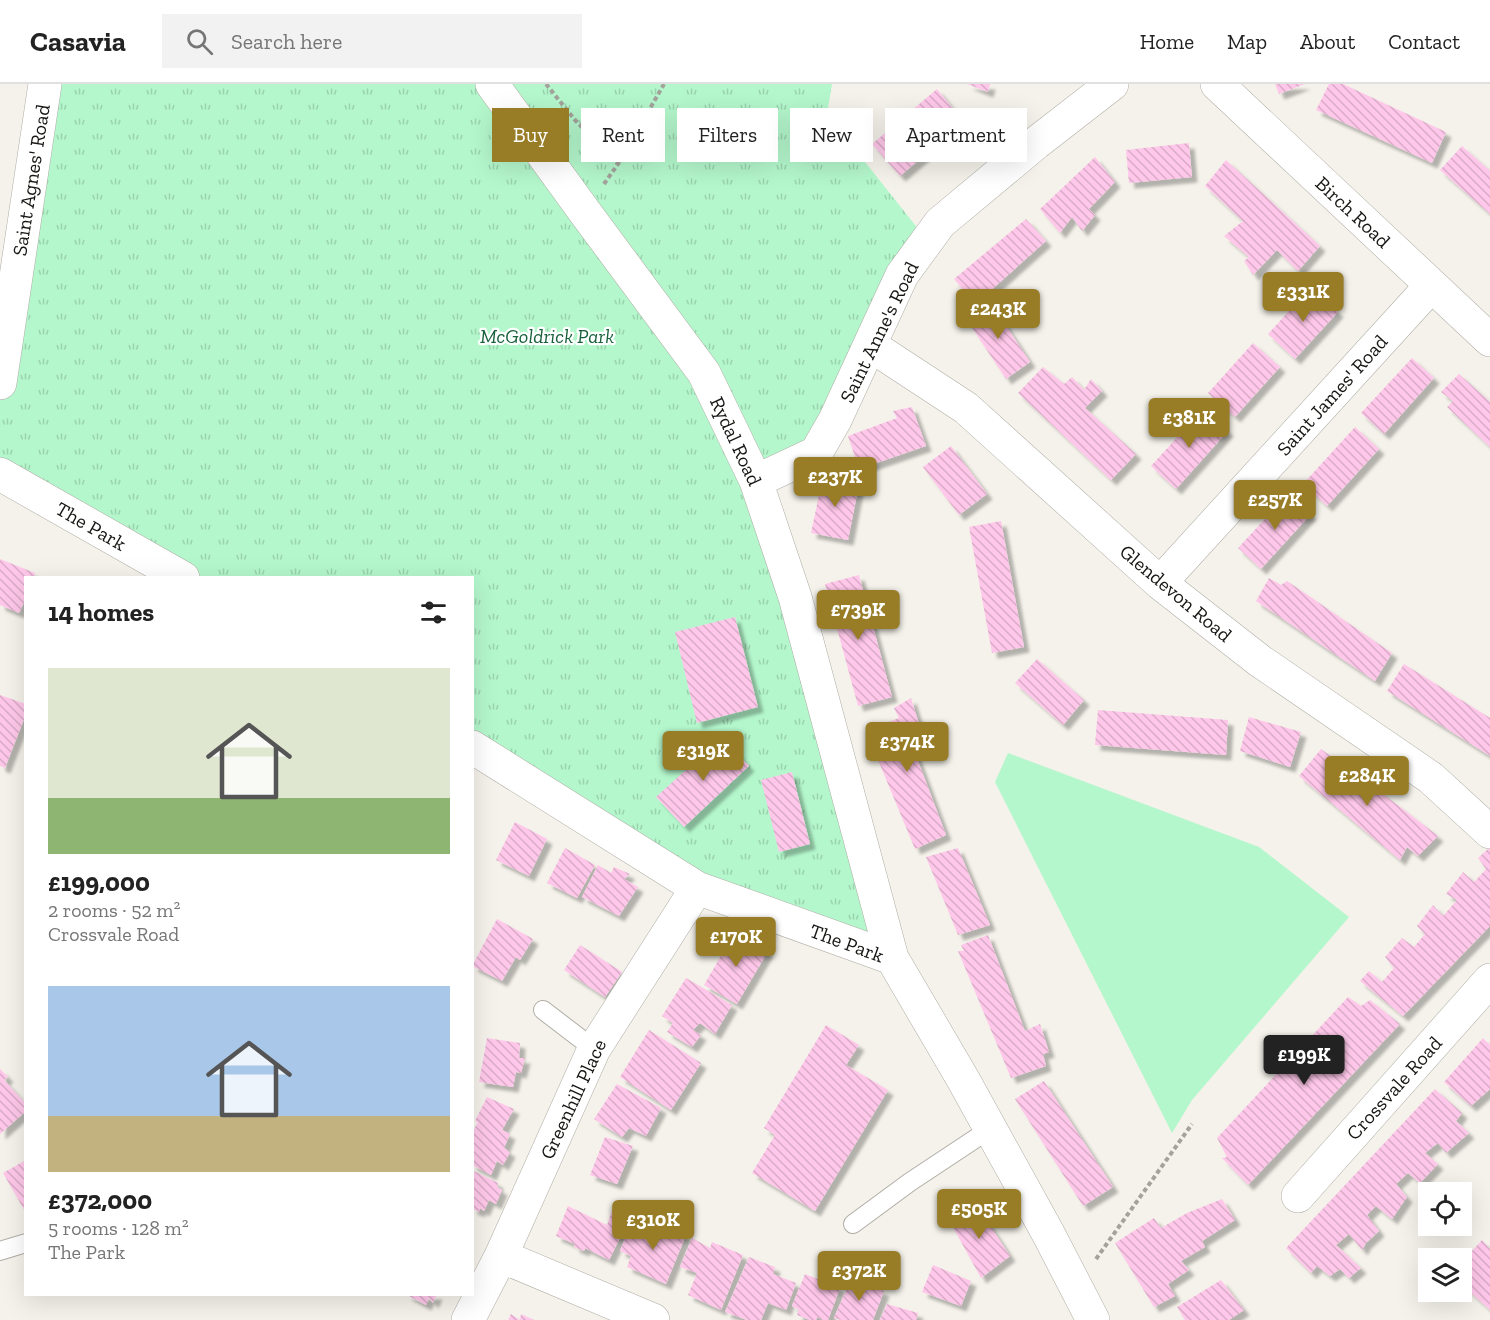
<!DOCTYPE html>
<html lang="en">
<head>
<meta charset="utf-8">
<style>
  body { margin:0; font-family:"Zilla Slab",serif; background:#f2f2f2; color:#222; height:100vh; display:flex; flex-direction:column; font-size:22px; white-space:nowrap }
  * { box-sizing:border-box; margin:0 }
  p { font-size:20px; color:#767676 }
  .icon { flex:none; width:33px; height:33px; fill:none; stroke:currentColor; stroke-width:2; stroke-linecap:round; stroke-linejoin:round }
  .map { position:relative; flex:1; overflow:hidden }
  .side { position:absolute; left:24px; top:492px; width:450px; height:720px; display:flex; flex-direction:column; background:#fff; border-radius:0px; box-shadow:0 6px 24px #0002 }
  .side>* { flex:none }
  .hud { position:absolute; left:492px; top:24px; width:570px; height:54px; display:flex; gap:12px }
  .buttons { position:absolute; left:1418px; top:1098px; display:grid; gap:12px }
  .buttons a { display:grid; place-items:center; width:54px; height:54px; border-radius:0px; background:#fff; box-shadow:0 6px 24px #0002; font-size:30px }
  .price { position:absolute; translate:-50% -51px; padding:0 14px; border-radius:6px; background:#987d26; color:#fff; font-size:20px; line-height:39px; filter:drop-shadow(0 2px 3px #0008) }
  .price::after { content:''; position:absolute; left:50%; top:36px; width:18px; height:14px; margin-left:-9px; background:inherit; clip-path:polygon(0 0,100% 0,50% 100%) }
  .price.current { background:#222; color:#fff }
  ul { padding:0; list-style:none }
  li { display:grid; align-content:center; gap:12px; height:318px; padding:0 24px }
  li span { display:grid; place-items:center; height:186px; border-radius:0px; color:#555 }
  li>.icon { margin-inline-start:auto }
  span .icon { width:108px; height:108px; fill:#fffc; stroke-width:1 }
  li b { font-size:26px }
  h2 { display:flex; justify-content:space-between; align-items:center; height:72px; padding:0 24px; font-size:26px }
  .chip { padding:0 21px; border-radius:0px; background:#fff; box-shadow:0 6px 24px #0002; font-size:21px; line-height:54px }
  .chip.current { background:#987d26; color:#fff }
  header { display:flex; align-items:center; gap:36px; box-sizing:border-box; height:84px; padding:0 30px; background:#fff; border-bottom:2px solid #e0e0e0 }
  header strong { font-size:28px }
  nav { display:flex; gap:33px; margin-inline-start:auto; font-size:21px }
  .search { width:420px; height:54px; background:#f2f2f2; display:flex; align-items:center; gap:15px; box-sizing:border-box; padding:0 21px; border-radius:0px; color:#767676; font-size:22px }
  .map>svg:first-child { display:block }
</style>
</head>
<body>
<header>
<strong>Casavia</strong>
<div class="search"><svg class="icon" aria-label="search" viewBox="0 0 24 24"><circle cx="10" cy="10" r="6"/><path d="M15 15l6 6"/></svg>Search here</div>
<nav><a>Home</a><a>Map</a><a>About</a><a>Contact</a></nav>
</header>
<div class="map">
<svg width="1490" height="1236" viewBox="0 0 1490 1236">
  <defs>
    <pattern id="park-tufts" width="24" height="20" patternUnits="userSpaceOnUse" patternTransform="scale(1.5)"><rect width="24" height="20" fill="#b4f7cc"/><path d="M3 7l-1-3M5 7V3M7 7l1-3M15 17l-1-3M17 17v-4M19 17l1-3" fill="none" stroke="#9ad3ae"/></pattern>
    <pattern id="building-back-hatch" width="6" height="6" patternUnits="userSpaceOnUse" patternTransform="scale(1.5)"><rect width="6" height="6" fill="#ffc8ea"/><path d="M-1 5l2 2M0 0l6 6M5-1l2 2" fill="none" stroke="#daabc8"/></pattern>
    <filter id="shadow"><feDropShadow dx="5.5" dy="5.5" stdDeviation="1.5" flood-color="#0004"/></filter>
  </defs>
  <rect width="100%" height="100%" fill="#f4f2ea"/>
  <!-- park -->
  <path fill="url(#park-tufts)" d="M 50,0 L 832,0 L 827,30 L 919,146 L 816,369 L 756,398 L 892,874 L 697,804 L 473,663 L 472,494 L 183,493 L 0,390 L 0,306 Z"/>
  <!-- garden -->
  <path fill="#b4f7cc" d="M 1008,669 L 1259,763 L 1349,833 L 1192,1016 L 1172,1049 L 995,698 Z"/>
  <!-- building -->
  <path fill="url(#building-back-hatch)" filter="url(#shadow)" d="M 967,0 L 990,0 L 988,8 Z
    M 1275,0 L 1305,0 L 1279,10 Z
    M 1329,0 L 1343,0 L 1446,48 L 1432,79 L 1316,26 Z
    M 937,5 L 964,38 L 900,92 L 872,60 Z
    M 1189,59 L 1192,93 L 1129,99 L 1126,66 Z
    M 1462,62 L 1490,87 L 1490,130 L 1440,86 Z
    M 1095,73 L 1115,98 L 1089,125 L 1095,131 L 1082,147 L 1072,133 L 1060,149 L 1040,125 Z
    M 1226,76 L 1320,162 L 1298,187 L 1277,166 L 1253,191 L 1244,177 L 1249,173 L 1224,152 L 1243,137 L 1205,102 Z
    M 1026,135 L 1046,157 L 989,208 L 985,210 L 966,209 L 954,195 Z
    M 1311,203 L 1338,228 L 1295,275 L 1268,250 Z
    M 989,216 L 1030,278 L 1006,295 L 965,233 Z
    M 1253,259 L 1280,283 L 1235,333 L 1208,309 Z
    M 1412,274 L 1434,294 L 1384,350 L 1361,329 Z
    M 1043,283 L 1064,300 L 1072,293 L 1084,306 L 1091,295 L 1102,307 L 1085,324 L 1136,370 L 1111,396 L 1018,309 Z
    M 1459,290 L 1490,318 L 1490,363 L 1447,323 L 1453,317 L 1441,308 Z
    M 912,323 L 926,362 L 859,385 L 848,352 L 897,334 L 893,327 Z
    M 1203,325 L 1228,347 L 1176,405 L 1151,382 Z
    M 1355,343 L 1379,365 L 1327,422 L 1303,400 Z
    M 951,362 L 987,410 L 959,431 L 923,383 Z
    M 823,392 L 859,400 L 848,456 L 811,449 Z
    M 1289,409 L 1311,430 L 1261,485 L 1238,464 Z
    M 1001,437 L 1024,563 L 992,569 L 969,443 Z
    M 0,475 L 35,489 L 34,494 L 26,494 L 26,514 L 19,529 L 0,521 Z
    M 859,491 L 892,613 L 858,622 L 825,500 Z
    M 1269,494 L 1281,501 L 1287,497 L 1392,569 L 1375,597 L 1256,517 Z
    M 735,533 L 758,623 L 697,639 L 675,548 Z
    M 1037,575 L 1084,616 L 1063,641 L 1015,599 Z
    M 1404,580 L 1490,634 L 1490,672 L 1387,607 Z
    M 0,611 L 26,620 L 26,630 L 5,684 L 0,682 Z
    M 911,614 L 919,640 L 927,640 L 931,648 L 927,655 L 912,661 L 946,751 L 915,765 L 866,647 L 899,634 L 894,624 Z
    M 1098,626 L 1228,636 L 1226,671 L 1095,661 Z
    M 1249,633 L 1301,648 L 1290,683 L 1240,667 Z
    M 722,653 L 749,682 L 684,743 L 656,713 Z
    M 1321,665 L 1399,722 L 1438,752 L 1418,772 L 1407,763 L 1400,776 L 1299,692 Z
    M 792,688 L 810,760 L 779,768 L 761,696 Z
    M 515,738 L 547,755 L 529,792 L 496,776 Z
    M 1490,763 L 1490,842 L 1403,932 L 1360,897 L 1369,887 L 1382,898 L 1394,884 L 1385,873 L 1402,854 L 1414,863 L 1425,850 L 1417,842 L 1433,821 L 1443,832 L 1457,816 L 1446,810 L 1463,788 L 1474,798 L 1486,785 L 1478,774 Z
    M 565,764 L 595,781 L 577,814 L 547,799 Z
    M 958,764 L 990,841 L 958,851 L 926,773 Z
    M 598,781 L 611,789 L 614,783 L 630,790 L 624,795 L 638,803 L 619,832 L 582,813 Z
    M 497,835 L 533,855 L 520,876 L 516,873 L 502,897 L 472,882 Z
    M 735,848 L 768,867 L 737,920 L 704,901 Z
    M 988,851 L 1025,947 L 1040,940 L 1049,968 L 1043,970 L 1046,982 L 1011,994 L 958,867 L 964,867 L 961,861 Z
    M 580,861 L 622,888 L 605,913 L 564,886 Z
    M 686,894 L 732,921 L 715,950 L 700,939 L 693,946 L 701,951 L 692,963 L 667,948 L 673,939 L 662,932 Z
    M 1348,913 L 1361,922 L 1370,916 L 1400,940 L 1248,1101 L 1222,1074 L 1227,1073 L 1217,1054 Z
    M 826,941 L 859,961 L 846,981 L 888,1006 L 815,1127 L 752,1089 L 775,1051 L 764,1044 Z
    M 649,946 L 701,979 L 671,1026 L 620,993 Z
    M 487,954 L 520,959 L 519,974 L 525,974 L 521,989 L 516,988 L 513,1003 L 479,998 Z
    M 1483,954 L 1490,961 L 1490,1005 L 1471,1022 L 1444,998 Z
    M 0,985 L 8,993 L 4,996 L 26,1020 L 26,1027 L 0,1050 Z
    M 1044,997 L 1113,1103 L 1083,1122 L 1015,1015 Z
    M 617,1000 L 661,1024 L 646,1052 L 629,1044 L 622,1053 L 594,1035 Z
    M 1435,1005 L 1462,1029 L 1456,1037 L 1469,1049 L 1446,1069 L 1438,1059 L 1425,1069 L 1438,1080 L 1420,1099 L 1408,1089 L 1396,1100 L 1407,1113 L 1392,1135 L 1376,1122 L 1367,1131 L 1379,1147 L 1366,1159 L 1362,1166 L 1349,1150 L 1336,1161 L 1361,1184 L 1349,1194 L 1340,1185 L 1330,1192 L 1317,1182 L 1311,1189 L 1286,1164 Z
    M 487,1013 L 514,1025 L 502,1046 L 510,1050 L 504,1064 L 510,1068 L 503,1081 L 497,1077 L 491,1091 L 472,1081 L 472,1049 L 478,1038 L 475,1037 Z
    M 605,1053 L 633,1062 L 617,1100 L 590,1091 Z
    M 26,1076 L 26,1129 L 3,1089 Z
    M 472,1086 L 498,1099 L 497,1103 L 502,1106 L 496,1120 L 489,1116 L 484,1127 L 480,1124 L 480,1128 L 472,1125 Z
    M 1222,1115 L 1235,1136 L 1202,1157 L 1205,1163 L 1181,1177 L 1189,1186 L 1168,1200 L 1175,1212 L 1154,1223 L 1115,1159 L 1154,1134 L 1161,1144 L 1187,1129 Z
    M 975,1119 L 1010,1172 L 981,1194 L 948,1134 Z
    M 614,1121 L 632,1130 L 609,1176 L 585,1164 L 584,1167 L 574,1163 L 575,1160 L 556,1152 L 568,1122 L 607,1141 Z
    M 631,1139 L 654,1150 L 658,1139 L 686,1151 L 666,1200 L 627,1183 L 631,1172 L 620,1167 Z
    M 692,1154 L 710,1164 L 712,1158 L 743,1171 L 721,1226 L 688,1211 L 697,1189 L 680,1183 Z
    M 1482,1156 L 1490,1165 L 1490,1226 L 1462,1201 L 1468,1195 L 1461,1189 L 1461,1179 Z
    M 749,1173 L 775,1183 L 773,1190 L 796,1199 L 786,1226 L 768,1219 L 761,1236 L 747,1236 L 725,1228 Z
    M 933,1181 L 971,1197 L 961,1222 L 922,1208 Z
    M 805,1190 L 840,1204 L 828,1236 L 823,1236 L 817,1233 L 816,1236 L 810,1236 L 797,1231 L 799,1226 L 792,1222 Z
    M 851,1195 L 884,1207 L 873,1236 L 841,1236 L 834,1234 Z
    M 1221,1196 L 1244,1226 L 1229,1236 L 1185,1236 L 1177,1223 Z
    M 405,1210 L 437,1210 L 433,1219 L 429,1214 L 426,1221 Z
    M 887,1220 L 918,1229 L 916,1236 L 880,1236 Z
    M 511,1230 L 520,1236 L 521,1230 L 534,1236 L 508,1236 Z"/>
  <g fill="none" stroke-linecap="round" stroke-linejoin="round">
    <defs>
      <path id="service" d="M 543,926 L 594,965
        M 853,1140 L 910,1098 L 990,1045
        M 0,1167 L 26,1159"/>
      <path id="minor" d="M 492,0 L 584,127 L 704,289 L 756,397 L 795,513 L 892,874 L 964,997 L 1049,1151 L 1093,1236
        M 1217,0 L 1490,256
        M 870,261 L 966,324 L 1160,499 L 1260,577 L 1431,694 L 1490,748
        M 0,299 L 45,0
        M 0,390 L 183,494
        M 756,397 L 816,369 L 835,336 L 902,191 L 940,139 L 1036,59 L 1112,0
        M 1160,499 L 1431,202
        M 472,663 L 697,804 L 892,874
        M 1298,1112 L 1490,896
        M 501,1172 L 653,1236
        M 468,1236 L 501,1172 L 594,965 L 697,804"/>
    </defs>
    <!-- service casing -->
    <use href="#service" stroke="#afada5" stroke-width="20"/>
    <!-- minor casing -->
    <use href="#minor" stroke="#afada5" stroke-width="34"/>
    <!-- path -->
    <path stroke="#a3a29b" stroke-width="4" stroke-dasharray="4.5 3" stroke-linecap="butt" d="M 546,0 L 575,36 L 618,80
      M 604,100 L 618,80 L 664,0
      M 1096,1175 L 1192,1040"/>
    <!-- service -->
    <use href="#service" stroke="#fff" stroke-width="18"/>
    <!-- minor -->
    <use href="#minor" stroke="#fff" stroke-width="33"/>
  </g>
  <g text-anchor="middle" stroke-width="4.5" stroke-linejoin="round" paint-order="stroke">
    <!-- street labels -->
    <g font-size="20" fill="#171613" stroke="#fff">
      <text transform="translate(31 96) rotate(-81)" y="7">Saint Agnes' Road</text>
      <text transform="translate(1353 128) rotate(43)" y="7">Birch Road</text>
      <text transform="translate(879 248) rotate(-64)" y="7">Saint Anne's Road</text>
      <text transform="translate(1332 311) rotate(-48)" y="7">Saint James' Road</text>
      <text transform="translate(736 357) rotate(65)" y="7">Rydal Road</text>
      <text transform="translate(91 442) rotate(30)" y="7">The Park</text>
      <text transform="translate(1176 509) rotate(40)" y="7">Glendevon Road</text>
      <text transform="translate(847 859) rotate(20)" y="7">The Park</text>
      <text transform="translate(1394 1004) rotate(-48)" y="7">Crossvale Road</text>
      <text transform="translate(573 1015) rotate(-65)" y="7">Greenhill Place</text>
    </g>
    <!-- park labels -->
    <g font-size="20" font-style="italic" fill="#18613b" stroke="#fff">
      <text x="547" y="259">McGoldrick Park</text>
    </g>
  </g>
</svg>
<div class="buttons">
<a><svg class="icon" aria-label="locate" viewBox="0 0 24 24"><circle cx="12" cy="12" r="6"/><path d="M12 2v4M12 18v4M2 12h4M18 12h4"/></svg></a>
<a><svg class="icon" aria-label="layers" viewBox="0 0 24 24"><path d="M12 4l9 5-9 5-9-5zM3 14l9 5 9-5"/></svg></a>
</div>
<b class="price" style="left:1303px;top:239px">£331K</b>
<b class="price" style="left:998px;top:256px">£243K</b>
<b class="price" style="left:1189px;top:365px">£381K</b>
<b class="price" style="left:835px;top:424px">£237K</b>
<b class="price" style="left:1275px;top:447px">£257K</b>
<b class="price" style="left:858px;top:557px">£739K</b>
<b class="price" style="left:907px;top:689px">£374K</b>
<b class="price" style="left:703px;top:698px">£319K</b>
<b class="price" style="left:1367px;top:723px">£284K</b>
<b class="price" style="left:736px;top:884px">£170K</b>
<b class="price current" style="left:1304px;top:1002px">£199K</b>
<b class="price" style="left:979px;top:1156px">£505K</b>
<b class="price" style="left:653px;top:1167px">£310K</b>
<b class="price" style="left:859px;top:1218px">£372K</b>
<div class="hud">
<a class="chip current">Buy</a>
<a class="chip">Rent</a>
<a class="chip">Filters</a>
<a class="chip">New</a>
<a class="chip">Apartment</a>
</div>
<section class="side">
<h2>14 homes<svg class="icon" aria-label="filters" viewBox="0 0 24 24"><path d="M4 7h16M4 17h16"/><circle cx="9" cy="7" r="2"/><circle cx="15" cy="17" r="2"/></svg></h2>
<ul>
<li><span style="background:linear-gradient(#dfe7d0 70%,#8fb573 0)"><svg class="icon" aria-label="home" viewBox="0 0 24 24"><path d="M3 11l9-7 9 7M6 9v11h12V9"/></svg></span><div><b>£199,000</b><p>2 rooms · 52 m²</p><p>Crossvale Road</p></div></li>
<li><span style="background:linear-gradient(#a9c7e8 70%,#c2b280 0)"><svg class="icon" aria-label="home" viewBox="0 0 24 24"><path d="M3 11l9-7 9 7M6 9v11h12V9"/></svg></span><div><b>£372,000</b><p>5 rooms · 128 m²</p><p>The Park</p></div></li>
</ul>
</section>
</div>
</body>
</html>
